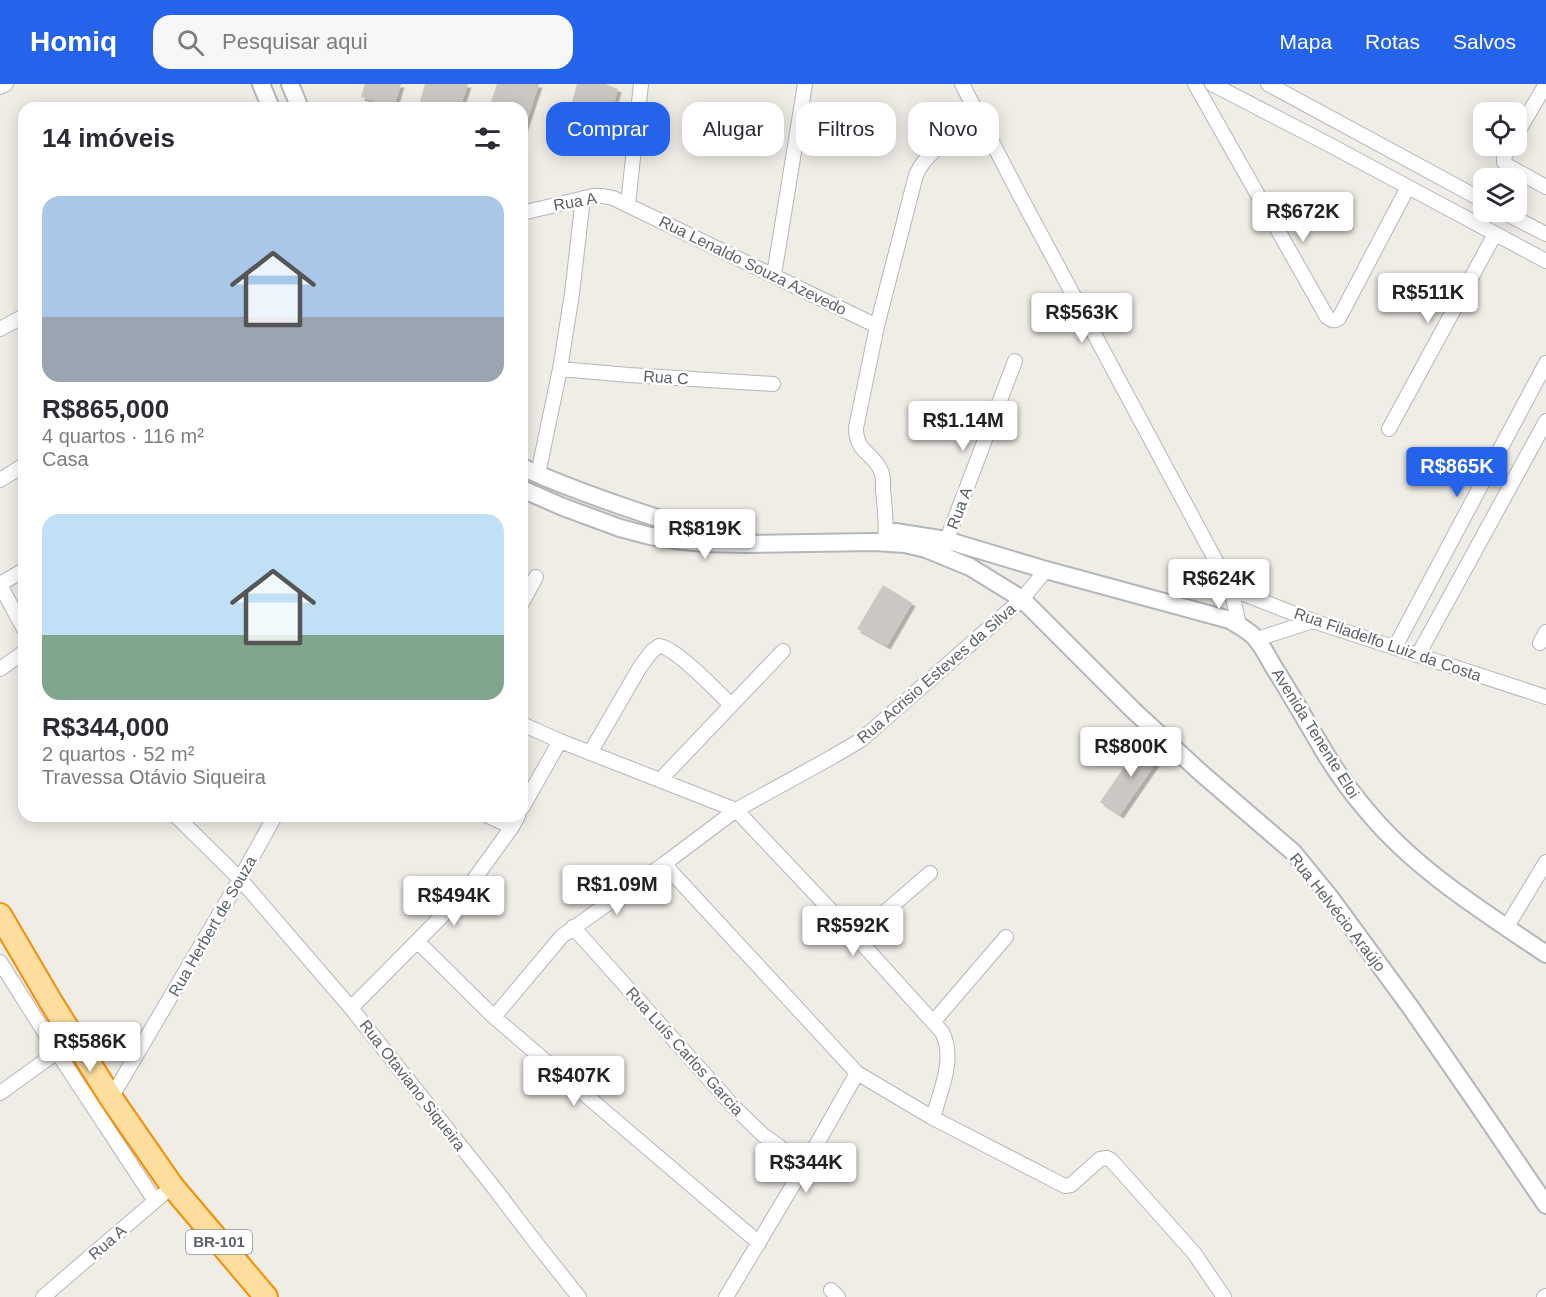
<!DOCTYPE html>
<html lang="pt">
<head>
<meta charset="utf-8">
<style>
  body { margin:0; font-family:Helvetica,sans-serif; background:#f7f7f7; color:#2b2b33; height:100vh; display:flex; flex-direction:column; font-size:22px; white-space:nowrap }
  * { box-sizing:border-box; margin:0 }
  p { font-size:20px; color:#7c7c81 }
  .icon { flex:none; width:33px; height:33px; fill:none; stroke:currentColor; stroke-width:2; stroke-linecap:round; stroke-linejoin:round }
  .map { position:relative; flex:1; overflow:hidden }
  .drawer { position:absolute; left:18px; top:18px; width:510px; height:720px; display:flex; flex-direction:column; background:#fff; border-radius:18px; box-shadow:0 3px 15px #0003 }
  .drawer>* { flex:none }
  .hud { position:absolute; left:546px; top:18px; width:570px; height:54px; display:flex; gap:12px }
  .fabs { position:absolute; left:1473px; top:18px; display:grid; gap:12px }
  .fabs a { display:grid; place-items:center; width:54px; height:54px; border-radius:12px; background:#fff; box-shadow:0 3px 15px #0003; font-size:30px }
  .price { position:absolute; translate:-50% -51px; padding:0 14px; border-radius:6px; background:#fff; color:#222; font-size:20px; line-height:39px; filter:drop-shadow(0 2px 3px #0008) }
  .price::after { content:''; position:absolute; left:50%; top:36px; width:18px; height:14px; margin-left:-9px; background:inherit; clip-path:polygon(0 0,100% 0,50% 100%) }
  .price.current { background:#2563eb; color:#fff }
  ul { padding:0; list-style:none }
  li { display:grid; align-content:center; gap:12px; height:318px; padding:0 24px }
  li span { display:grid; place-items:center; height:186px; border-radius:18px; color:#555 }
  li>.icon { margin-inline-start:auto }
  span .icon { width:108px; height:108px; fill:#fffc; stroke-width:1 }
  li b { font-size:26px }
  h2 { display:flex; justify-content:space-between; align-items:center; height:72px; padding:0 24px; font-size:26px }
  .chip { padding:0 21px; border-radius:18px; background:#fff; box-shadow:0 3px 15px #0003; font-size:21px; line-height:54px }
  .chip.current { background:#2563eb; color:#fff }
  header { display:flex; align-items:center; gap:36px; box-sizing:border-box; height:84px; padding:0 30px; background:#2563eb; color:#fff }
  header strong { font-size:28px }
  nav { display:flex; gap:33px; margin-inline-start:auto; font-size:21px }
  .search { width:420px; height:54px; background:#f7f7f7; display:flex; align-items:center; gap:15px; box-sizing:border-box; padding:0 21px; border-radius:18px; color:#7c7c81; font-size:22px }
  .map>svg:first-child { display:block }
</style>
</head>
<body>
<header>
<strong>Homiq</strong>
<div class="search"><svg class="icon" aria-label="search" viewBox="0 0 24 24"><circle cx="10" cy="10" r="6"/><path d="M15 15l6 6"/></svg>Pesquisar aqui</div>
<nav><a>Mapa</a><a>Rotas</a><a>Salvos</a></nav>
</header>
<div class="map">
<svg width="1546" height="1213" viewBox="0 0 1546 1213">
  <defs>
    <filter id="shadow"><feDropShadow dx="3.5" dy="3.5" stdDeviation="0" flood-color="#0004"/></filter>
  </defs>
  <rect width="100%" height="100%" fill="#f0ece6"/>
  <!-- building -->
  <path fill="#cbc7c3" filter="url(#shadow)" d="M 365,0 L 401,0 L 394,23 L 361,13 Z
    M 425,0 L 468,0 L 460,24 L 418,24 Z
    M 497,0 L 539,0 L 524,45 L 522,45 L 522,24 L 489,24 Z
    M 577,0 L 605,0 L 618,5 L 602,65 L 562,55 Z
    M 883,501 L 912,519 L 887,562 L 857,545 Z
    M 1142,657 L 1162,670 L 1120,731 L 1100,718 Z"/>
  <g fill="none" stroke-linecap="round" stroke-linejoin="round">
    <defs>
      <path id="minor" d="M 962,0 L 1018,108 L 1231,505 L 1239,541
        M 1195,0 L 1327,233 C 1331,236 1334,238 1339,234 L 1408,103
        M 1212,0 L 1328,60 L 1546,177
        M 1268,0 L 1484,117
        M 0,3 L 6,0
        M 1516,51 L 1546,0
        M 1511,62 L 1504,73 L 1504,78 L 1508,82 L 1546,103
        M 628,120 L 641,0
        M 1503,128 L 1546,150
        M 522,129 L 593,112 L 603,112 L 613,114 L 877,242
        M 774,191 L 805,0
        M 0,245 L 24,232
        M 560,285 L 629,291 L 773,300
        M 1389,345 L 1495,150
        M 538,390 L 560,285 L 572,210 L 583,114
        M 0,396 L 24,381
        M 885,458 C 887,441 885,424 883,406 C 883,400 884,393 881,387 C 874,369 856,369 856,344 L 877,242 L 916,91 C 928,64 958,51 981,35
        M 943,466 L 1015,277
        M 0,500 L 24,486
        M 0,501 L 24,545
        M 1231,505 L 1313,537 L 1546,613
        M 522,519 L 536,493
        M 1257,555 L 1313,537
        M 1540,559 L 1546,548
        M 1395,563 L 1546,279
        M 1418,571 L 1546,337
        M 0,585 L 24,568
        M 522,640 L 560,657 L 736,726 L 832,673 L 861,656 L 1022,515 L 1046,486
        M 590,669 L 640,583 L 652,567 L 659,562 C 675,563 718,608 731,621
        M 660,696 L 783,567
        M 522,724 L 560,657
        M 176,732 L 240,795 L 351,924 L 491,1100 L 536,1159 L 579,1213
        M 488,732 L 512,743
        M 664,780 L 857,989 L 933,1034 L 1065,1102 L 1071,1101 L 1100,1075 L 1107,1074 L 1111,1076 L 1194,1169 L 1224,1213
        M 573,843 L 734,1023 L 763,1051 L 805,1081
        M 1506,844 L 1546,778
        M 856,853 L 930,789
        M 417,857 L 494,933 L 759,1159
        M 0,878 L 57,968 L 155,1117
        M 351,924 L 444,830 L 467,805 L 512,743 L 518,732
        M 494,933 L 562,852 L 664,780 L 736,726 L 856,853 L 942,948 C 956,975 940,1007 933,1034
        M 934,937 L 1006,853
        M 0,1009 L 57,968
        M 111,1014 L 240,795 L 275,732
        M 831,1206 L 838,1213
        M 43,1213 L 162,1111
        M 726,1213 L 805,1081 L 857,989
        M 1544,1213 L 1546,1212"/>
      <path id="tertiary" d="M 261,0 L 271,24
        M 290,0 L 300,24
        M 522,383 C 551,397 582,408 613,419 C 653,433 692,447 735,450
        M 522,405 L 563,423 L 620,444 L 650,452 L 674,456 L 704,459 L 746,460 L 874,458 L 905,460 L 926,465 L 970,483 L 1022,515 L 1133,626 L 1200,688 L 1293,768 L 1329,812 L 1411,924 L 1476,1018 L 1546,1121
        M 895,448 L 946,456 L 1046,486 L 1230,536 C 1239,542 1250,547 1256,555 C 1263,563 1268,573 1273,582 C 1289,607 1303,632 1318,657 C 1332,682 1349,706 1368,728 C 1416,786 1484,828 1546,870"/>
      <path id="trunk" d="M 0,831 L 51,918 L 111,1014 L 172,1102 L 266,1213"/>
    </defs>
    <!-- minor casing -->
    <use href="#minor" stroke="#b3b7ba" stroke-width="16"/>
    <!-- tertiary casing -->
    <use href="#tertiary" stroke="#b3b7ba" stroke-width="20"/>
    <!-- trunk casing -->
    <use href="#trunk" stroke="#f48e02" stroke-width="26"/>
    <!-- minor -->
    <use href="#minor" stroke="#fff" stroke-width="14"/>
    <!-- tertiary -->
    <use href="#tertiary" stroke="#fff" stroke-width="16"/>
    <!-- trunk -->
    <use href="#trunk" stroke="#fdde9e" stroke-width="22"/>
  </g>
  <g text-anchor="middle" stroke-width="5" stroke-linejoin="round" paint-order="stroke">
    <!-- shield labels -->
    <rect fill="#fff" stroke="#8e9194" stroke-width="1.5" x="186" y="1146" width="66" height="24" rx="4.5"/>
    <g font-size="15" font-weight="bold" fill="#5d6266">
      <text x="219" y="1163">BR-101</text>
    </g>
    <!-- street labels -->
    <g font-size="16" fill="#5d6266" stroke="#fff">
      <text transform="translate(575 117) rotate(-10)" y="6">Rua A</text>
      <text transform="translate(753 181) rotate(26)" y="6">Rua Lenaldo Souza Azevedo</text>
      <text transform="translate(666 293) rotate(4)" y="6">Rua C</text>
      <text transform="translate(959 424) rotate(-69)" y="6">Rua A</text>
      <text transform="translate(1388 560) rotate(19)" y="6">Rua Filadelfo Luiz da Costa</text>
      <text transform="translate(936 589) rotate(-41)" y="6">Rua Acrisio Esteves da Silva</text>
      <text transform="translate(1316 649) rotate(58)" y="6">Avenida Tenente Eloi</text>
      <text transform="translate(1338 828) rotate(52)" y="6">Rua Helvécio Araújo</text>
      <text transform="translate(212 842) rotate(-60)" y="6">Rua Herbert de Souza</text>
      <text transform="translate(685 967) rotate(48)" y="6">Rua Luís Carlos Garcia</text>
      <text transform="translate(413 1001) rotate(52)" y="6">Rua Otaviano Siqueira</text>
      <text transform="translate(107 1158) rotate(-41)" y="6">Rua A</text>
    </g>
  </g>
</svg>
<div class="fabs">
<a><svg class="icon" aria-label="locate" viewBox="0 0 24 24"><circle cx="12" cy="12" r="6"/><path d="M12 2v4M12 18v4M2 12h4M18 12h4"/></svg></a>
<a><svg class="icon" aria-label="layers" viewBox="0 0 24 24"><path d="M12 4l9 5-9 5-9-5zM3 14l9 5 9-5"/></svg></a>
</div>
<b class="price" style="left:1303px;top:159px">R$672K</b>
<b class="price" style="left:1428px;top:240px">R$511K</b>
<b class="price" style="left:1082px;top:260px">R$563K</b>
<b class="price" style="left:963px;top:368px">R$1.14M</b>
<b class="price current" style="left:1457px;top:414px">R$865K</b>
<b class="price" style="left:705px;top:476px">R$819K</b>
<b class="price" style="left:1219px;top:526px">R$624K</b>
<b class="price" style="left:1131px;top:694px">R$800K</b>
<b class="price" style="left:617px;top:832px">R$1.09M</b>
<b class="price" style="left:454px;top:843px">R$494K</b>
<b class="price" style="left:853px;top:873px">R$592K</b>
<b class="price" style="left:90px;top:989px">R$586K</b>
<b class="price" style="left:574px;top:1023px">R$407K</b>
<b class="price" style="left:806px;top:1110px">R$344K</b>
<div class="hud">
<a class="chip current">Comprar</a>
<a class="chip">Alugar</a>
<a class="chip">Filtros</a>
<a class="chip">Novo</a>
</div>
<section class="drawer">
<h2>14 imóveis<svg class="icon" aria-label="filters" viewBox="0 0 24 24"><path d="M4 7h16M4 17h16"/><circle cx="9" cy="7" r="2"/><circle cx="15" cy="17" r="2"/></svg></h2>
<ul>
<li><span style="background:linear-gradient(#a9c7e8 65%,#9aa5b1 0)"><svg class="icon" aria-label="home" viewBox="0 0 24 24"><path d="M3 11l9-7 9 7M6 9v11h12V9"/></svg></span><div><b>R$865,000</b><p>4 quartos · 116 m²</p><p>Casa</p></div></li>
<li><span style="background:linear-gradient(#bfe0f5 65%,#7fa58c 0)"><svg class="icon" aria-label="home" viewBox="0 0 24 24"><path d="M3 11l9-7 9 7M6 9v11h12V9"/></svg></span><div><b>R$344,000</b><p>2 quartos · 52 m²</p><p>Travessa Otávio Siqueira</p></div></li>
</ul>
</section>
</div>
</body>
</html>
